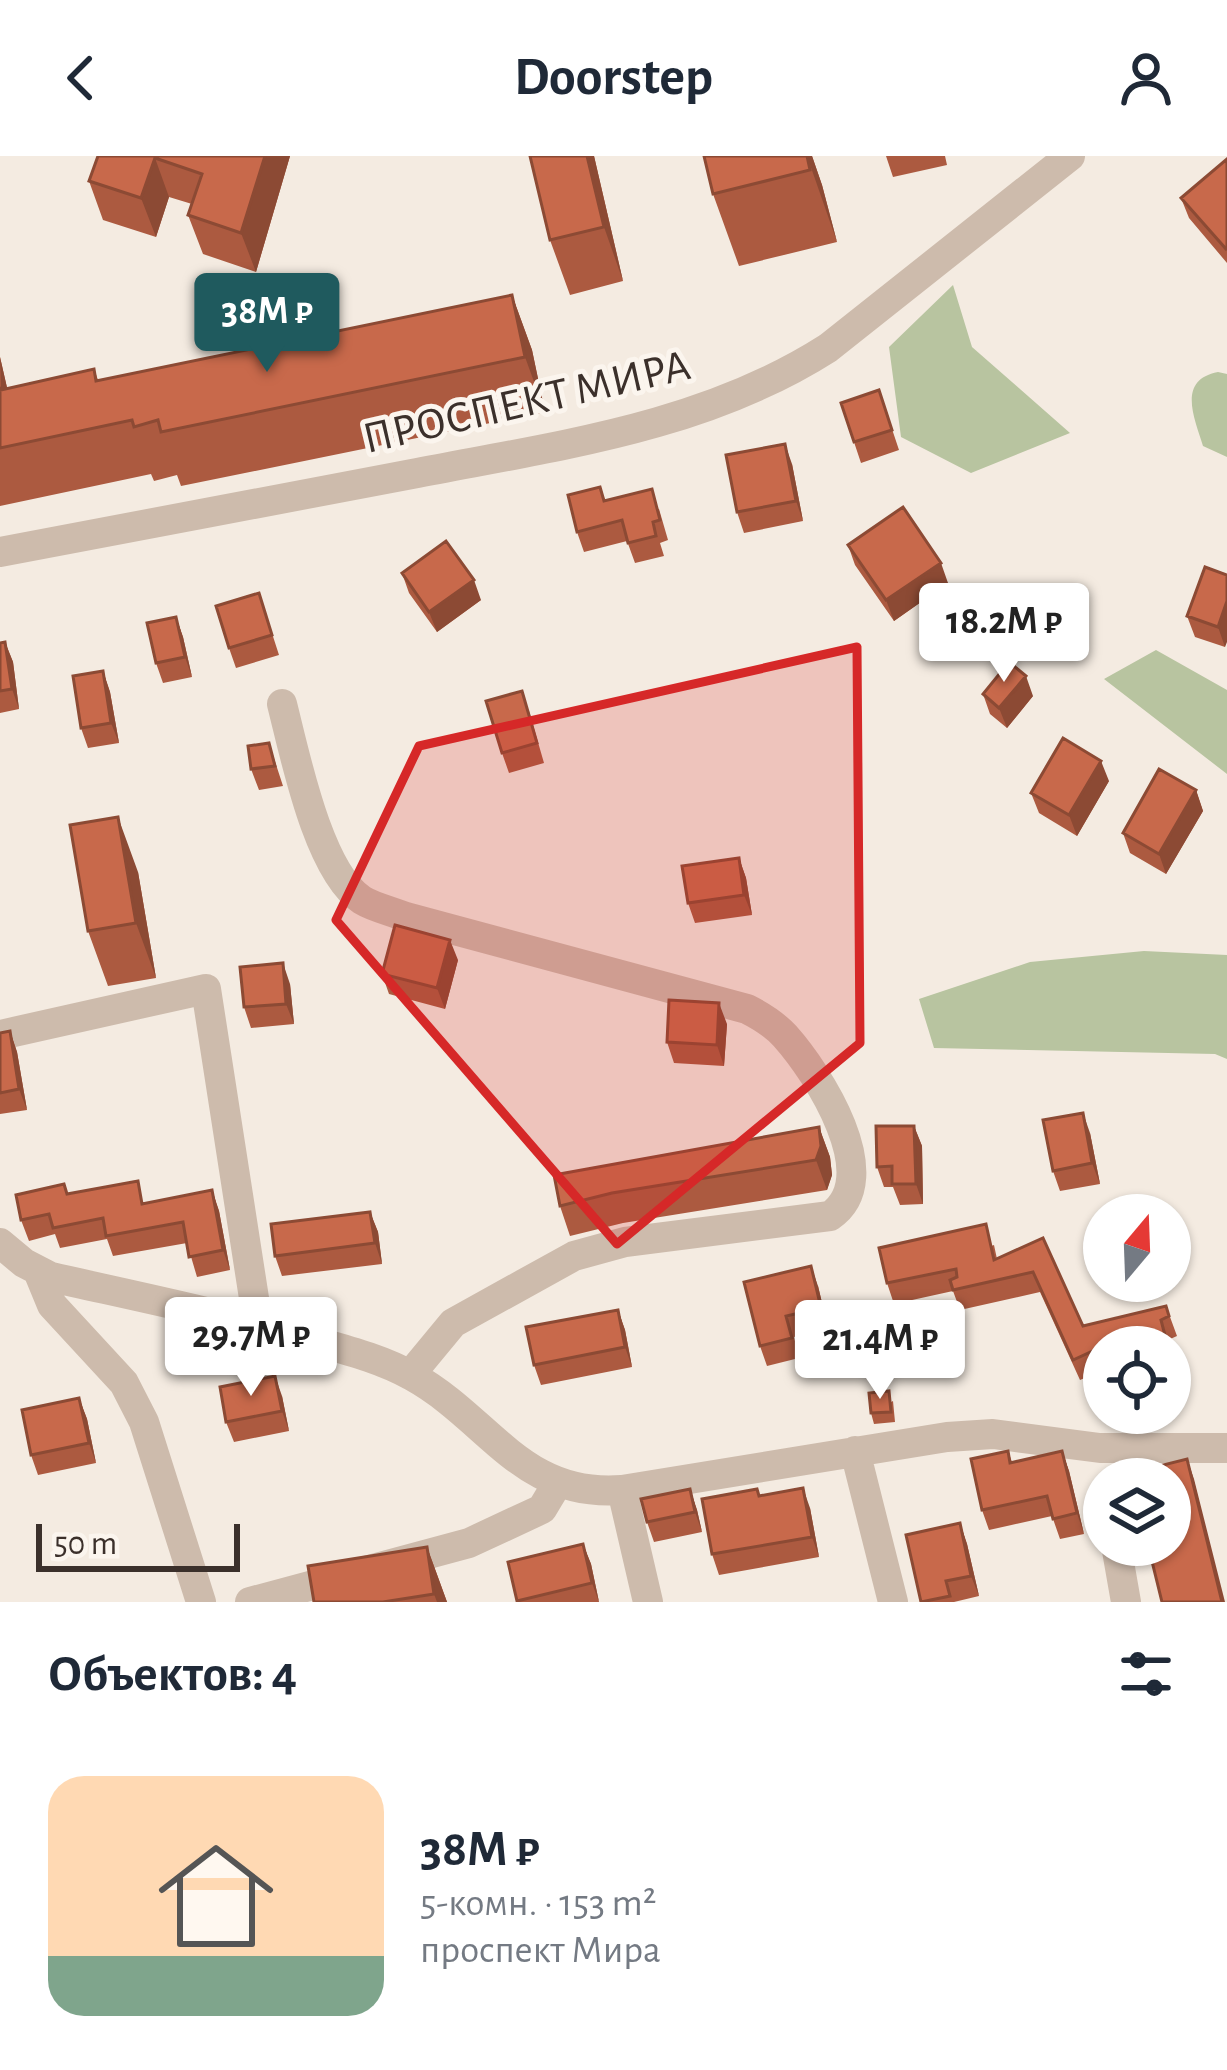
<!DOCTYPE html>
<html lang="ru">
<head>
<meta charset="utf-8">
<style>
  body { margin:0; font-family:"Alegreya Sans",sans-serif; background:#f6f6f7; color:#1f2937; height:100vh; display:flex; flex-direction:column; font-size:45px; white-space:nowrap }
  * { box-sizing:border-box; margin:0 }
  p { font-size:39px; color:#747a83 }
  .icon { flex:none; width:66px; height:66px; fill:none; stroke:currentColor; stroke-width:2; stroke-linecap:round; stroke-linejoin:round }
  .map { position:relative; height:1446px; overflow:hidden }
  .panel { display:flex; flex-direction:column; background:#fff; flex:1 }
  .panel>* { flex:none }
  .needle { width:78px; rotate:19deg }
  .tools { position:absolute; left:1083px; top:1038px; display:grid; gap:24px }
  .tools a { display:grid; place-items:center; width:108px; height:108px; border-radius:50%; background:#fff; box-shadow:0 3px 9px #0004; font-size:60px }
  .scale { position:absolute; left:36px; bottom:30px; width:204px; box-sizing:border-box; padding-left:12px; border:6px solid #3b302b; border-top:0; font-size:33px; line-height:42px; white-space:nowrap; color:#3b302b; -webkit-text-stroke:9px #fbf5ee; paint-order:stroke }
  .price { position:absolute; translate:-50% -102px; padding:0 27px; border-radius:12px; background:#fff; color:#222; font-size:39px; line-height:78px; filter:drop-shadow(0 3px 6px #0008) }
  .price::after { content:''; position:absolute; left:50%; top:72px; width:36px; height:27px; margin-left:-18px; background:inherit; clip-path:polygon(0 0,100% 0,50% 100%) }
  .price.current { background:#1f5a5e; color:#fff }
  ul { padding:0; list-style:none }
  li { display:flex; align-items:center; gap:36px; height:300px; padding:0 48px }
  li+li { border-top:3px solid #e0e1e3 }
  li span { display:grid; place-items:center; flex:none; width:336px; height:240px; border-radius:36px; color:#555 }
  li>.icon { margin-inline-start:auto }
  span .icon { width:144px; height:144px; fill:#fffc; stroke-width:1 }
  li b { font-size:51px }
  h2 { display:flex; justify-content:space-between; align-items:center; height:144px; padding:0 48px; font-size:51px }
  header { display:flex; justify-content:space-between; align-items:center; height:156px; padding:0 48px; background:#fff; font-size:54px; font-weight:700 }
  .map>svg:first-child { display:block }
</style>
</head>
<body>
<header><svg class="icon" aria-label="back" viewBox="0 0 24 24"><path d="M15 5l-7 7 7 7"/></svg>Doorstep<svg class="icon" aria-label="person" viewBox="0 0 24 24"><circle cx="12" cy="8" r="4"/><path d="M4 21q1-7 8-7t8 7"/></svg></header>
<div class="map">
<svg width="1227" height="1446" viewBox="0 0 1227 1446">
  <rect width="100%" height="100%" fill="#f4ebe1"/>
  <!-- green -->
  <path fill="#b8c4a0" d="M 953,129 L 972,191 L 1070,277 L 971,317 L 901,281 L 889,191 Z
    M 1218,216 L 1227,218 L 1227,301 L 1203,290 C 1194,261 1177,224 1218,216 Z
    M 1156,494 L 1227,534 L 1227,618 L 1104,523 Z
    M 1144,795 L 1227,799 L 1227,903 L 1215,898 L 934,892 L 919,843 L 1030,806 Z"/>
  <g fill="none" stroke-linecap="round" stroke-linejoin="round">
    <!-- minor -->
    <path stroke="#cdbbac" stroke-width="30" d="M 0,396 C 137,370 275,344 412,318 C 555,290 703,272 828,192 L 1070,0
      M 282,548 C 295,599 318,715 362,744 C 375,752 392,755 406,761 L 747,853 C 761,860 774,868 785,880 C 818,917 886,1022 830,1060 L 625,1086 L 574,1100 L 453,1167 L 410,1219
      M 0,879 L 206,833 L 258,1168
      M 0,1087 L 24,1107 L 51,1121 C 135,1140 219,1157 301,1181 C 338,1192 378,1201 412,1220 C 490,1263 521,1342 622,1334 L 947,1281 L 993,1278 L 1100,1292 L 1227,1292
      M 38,1115 L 52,1149 L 124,1227 L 144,1266 L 201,1446
      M 855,1295 L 893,1446
      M 622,1334 L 648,1446
      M 1116,1389 L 1126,1446
      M 250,1446 L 469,1387 L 542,1353 L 557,1328"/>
  </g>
  <!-- wall -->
  <path fill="#ac5a40" d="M 98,0 L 290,0 L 256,116 L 203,98 L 188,59 L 192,48 L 169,41 L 156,81 L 103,64 L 89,25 Z
    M 594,0 L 623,125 L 570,139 L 550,84 Z
    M 704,0 L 812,0 L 822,29 L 837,86 L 739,110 L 713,38 Z
    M 886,0 L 945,0 L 947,9 L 893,21 Z
    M 1227,3 L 1227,107 L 1189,62 L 1181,42 Z
    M 512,139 L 532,194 L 545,256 L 181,330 L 177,319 L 154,325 L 151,318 L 0,350 L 0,201 L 7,232 L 94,213 L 98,224 Z
    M 879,234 L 899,294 L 861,307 L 841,247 Z
    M 792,308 L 803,365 L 744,377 L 737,356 Z
    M 600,331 L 605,344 L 659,353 L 668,384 L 660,387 L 664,400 L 635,407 L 627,385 L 584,396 L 577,376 Z
    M 848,389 L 948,427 L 894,465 L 855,409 Z
    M 402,417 L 481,444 L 437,476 L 409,437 Z
    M 1227,419 L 1225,491 L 1195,481 L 1187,460 Z
    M 259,437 L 279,499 L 236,512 L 229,492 Z
    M 176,461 L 183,481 L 192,521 L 163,527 L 156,507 Z
    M 5,486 L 13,506 L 19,553 L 0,557 L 0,487 Z
    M 103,515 L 110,536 L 119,587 L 88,592 L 81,572 Z
    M 983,538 L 1033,540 L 1007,572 L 990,558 Z
    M 529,555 L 544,607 L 509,617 L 502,597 Z
    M 269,587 L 283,630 L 259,634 L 251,613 Z
    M 1109,625 L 1077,680 L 1039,657 L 1031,637 Z
    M 1196,634 L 1203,655 L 1166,718 L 1130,697 L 1123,677 Z
    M 739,702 L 746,722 L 752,759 L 695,767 L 688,747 Z
    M 138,716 L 156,822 L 108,830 L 88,775 Z
    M 458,804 L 445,853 L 389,838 L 382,818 Z
    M 290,828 L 294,868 L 251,872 L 244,851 Z
    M 727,868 L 724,910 L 674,907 L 667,886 Z
    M 10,875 L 17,896 L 27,954 L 0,958 L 0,877 Z
    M 914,970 L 922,990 L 923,1048 L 900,1049 L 893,1031 L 884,1031 L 877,1011 Z
    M 819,971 L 830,1001 L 832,1019 L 827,1034 L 623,1067 L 570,1080 L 560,1050 Z
    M 1090,977 L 1100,1028 L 1060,1035 L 1053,1015 Z
    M 212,1034 L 219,1055 L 230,1114 L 197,1121 L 187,1087 L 113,1100 L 107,1083 L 60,1092 L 55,1078 L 29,1085 L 21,1064 L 68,1038 L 146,1047 Z
    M 370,1056 L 378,1076 L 382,1108 L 282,1120 L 275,1100 Z
    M 1043,1082 L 1083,1170 L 1166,1150 L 1177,1180 L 1168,1184 L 1178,1222 L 1170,1224 L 1170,1191 L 1104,1191 L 1104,1214 L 1080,1224 L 1040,1136 L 960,1154 L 953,1135 L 894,1148 L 887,1127 L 994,1089 L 997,1103 Z
    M 744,1126 L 818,1130 L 828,1172 L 794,1181 L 799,1202 L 767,1210 L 760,1190 Z
    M 618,1154 L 625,1174 L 632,1211 L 541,1229 L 534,1209 Z
    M 282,1240 L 289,1275 L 234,1286 L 226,1266 Z
    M 79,1242 L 87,1263 L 96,1307 L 38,1319 L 31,1299 Z
    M 893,1245 L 895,1266 L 874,1268 L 871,1257 Z
    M 1008,1295 L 1012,1306 L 1062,1295 L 1069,1315 L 1084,1378 L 1060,1383 L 1052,1360 L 989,1374 L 982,1354 Z
    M 690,1333 L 697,1354 L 702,1376 L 654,1386 L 647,1366 Z
    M 757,1333 L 760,1340 L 810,1352 L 819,1401 L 719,1419 L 712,1398 Z
    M 960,1367 L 967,1388 L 979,1440 L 954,1446 L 921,1446 Z
    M 583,1388 L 591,1408 L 599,1446 L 518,1446 L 508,1406 Z
    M 427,1391 L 447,1446 L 314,1446 Z"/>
  <!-- shaded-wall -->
  <path fill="#8c4a34" d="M 265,0 L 290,0 L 256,116 L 241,77 Z
    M 587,0 L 594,0 L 623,125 L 604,71 Z
    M 807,0 L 812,0 L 822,29 L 837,86 Z
    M 155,2 L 169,41 L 156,81 L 141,42 Z
    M 512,139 L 532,194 L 545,256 L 525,201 Z
    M 0,201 L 20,288 L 1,234 Z
    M 785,288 L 792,308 L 803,365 L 796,345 Z
    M 941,407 L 948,427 L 894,465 L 886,444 Z
    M 474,424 L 481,444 L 437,476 L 429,456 Z
    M 1227,445 L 1227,486 L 1225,491 L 1218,471 Z
    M 176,461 L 183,481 L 192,521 L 185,501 Z
    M 5,486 L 13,506 L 19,553 L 12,533 Z
    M 103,515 L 110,536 L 119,587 L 111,567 Z
    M 1026,520 L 1033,540 L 1007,572 L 999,552 Z
    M 1101,605 L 1109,625 L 1077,680 L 1069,659 Z
    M 1196,634 L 1203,655 L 1166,718 L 1159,698 Z
    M 118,661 L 138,716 L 156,822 L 136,767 Z
    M 739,702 L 746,722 L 752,759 L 744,739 Z
    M 450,784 L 458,804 L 445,853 L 437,832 Z
    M 283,807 L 290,828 L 294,868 L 286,848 Z
    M 719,847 L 727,868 L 724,910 L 717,889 Z
    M 10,875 L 17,896 L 27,954 L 19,933 Z
    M 1083,957 L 1090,977 L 1100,1028 L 1092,1007 Z
    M 914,970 L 922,990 L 923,1048 L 916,1028 Z
    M 819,971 L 830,1001 L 832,1019 L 827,1034 L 816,1004 Z
    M 212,1034 L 219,1055 L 230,1114 L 223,1094 Z
    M 370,1056 L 378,1076 L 382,1108 L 375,1087 Z
    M 811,1110 L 818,1130 L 828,1172 L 821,1152 Z
    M 618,1154 L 625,1174 L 632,1211 L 625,1191 Z
    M 1161,1164 L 1168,1184 L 1178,1222 L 1171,1202 L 1170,1191 L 1168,1191 Z
    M 275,1220 L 282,1240 L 289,1275 L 282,1255 Z
    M 79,1242 L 87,1263 L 96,1307 L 89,1287 Z
    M 1062,1295 L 1069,1315 L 1084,1378 L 1077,1357 Z
    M 1187,1303 L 1194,1323 L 1225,1446 L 1222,1446 Z
    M 803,1332 L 810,1352 L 819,1401 L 812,1381 Z
    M 690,1333 L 697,1354 L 702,1376 L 695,1356 Z
    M 960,1367 L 967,1388 L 979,1440 L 971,1420 Z
    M 583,1388 L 591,1408 L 599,1446 L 592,1427 Z
    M 427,1391 L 447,1446 L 437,1446 L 434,1438 Z"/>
  <!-- building -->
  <path fill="#c8694b" stroke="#8c4a34" stroke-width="3" d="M 98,0 L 265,0 L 241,77 L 188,59 L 202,18 L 155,2 L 141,42 L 89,25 Z
    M 530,0 L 587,0 L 604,71 L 550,84 Z
    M 704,0 L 807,0 L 810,14 L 713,38 Z
    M 1227,3 L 1227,92 L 1226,93 L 1181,42 Z
    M 512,139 L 525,201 L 161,276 L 158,264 L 134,271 L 132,264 L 0,292 L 0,231 L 1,234 L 94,213 L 96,225 Z
    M 879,234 L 892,274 L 854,286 L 841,247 Z
    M 785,288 L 796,345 L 737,356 L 726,299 Z
    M 600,331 L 604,345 L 652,333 L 660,364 L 653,366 L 656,380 L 628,387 L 622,364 L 577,376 L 568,339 Z
    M 903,351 L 941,407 L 886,444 L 848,389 Z
    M 446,385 L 474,424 L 429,456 L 402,417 Z
    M 1205,411 L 1227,419 L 1227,445 L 1218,471 L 1187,460 Z
    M 259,437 L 272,479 L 229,492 L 216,450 Z
    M 176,461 L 185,501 L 156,507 L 147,467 Z
    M 5,486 L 12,533 L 0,535 L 0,487 Z
    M 1009,506 L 1026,520 L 999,552 L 983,538 Z
    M 103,515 L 111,567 L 81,572 L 73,520 Z
    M 522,535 L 537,587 L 502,597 L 486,545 Z
    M 1063,582 L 1101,605 L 1069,659 L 1031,637 Z
    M 269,587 L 275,610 L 251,613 L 248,590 Z
    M 1159,613 L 1196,634 L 1159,698 L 1123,677 Z
    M 118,661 L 136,767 L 88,775 L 70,669 Z
    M 739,702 L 744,739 L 688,747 L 682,710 Z
    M 395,769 L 450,784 L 437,832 L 382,818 Z
    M 283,807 L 286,848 L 244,851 L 240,811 Z
    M 669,844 L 719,847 L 717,889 L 667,886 Z
    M 10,875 L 19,933 L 0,937 L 0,877 Z
    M 1083,957 L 1092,1007 L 1053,1015 L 1043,964 Z
    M 876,970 L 914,970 L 916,1028 L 892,1028 L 892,1010 L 877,1011 Z
    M 819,971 L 821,990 L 816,1004 L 612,1037 L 560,1050 L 554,1019 Z
    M 138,1025 L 142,1048 L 212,1034 L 223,1094 L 189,1101 L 183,1066 L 106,1080 L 103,1062 L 53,1072 L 49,1058 L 21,1064 L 16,1039 L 64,1028 L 67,1038 Z
    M 370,1056 L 375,1087 L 275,1100 L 271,1068 Z
    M 986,1068 L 994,1104 L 1043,1082 L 1083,1170 L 1166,1150 L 1169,1160 L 1161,1164 L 1168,1191 L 1123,1191 L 1121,1182 L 1073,1204 L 1033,1116 L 953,1134 L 950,1124 L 957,1121 L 956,1113 L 887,1127 L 879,1092 Z
    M 811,1110 L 821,1152 L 786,1160 L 792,1182 L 760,1190 L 744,1126 Z
    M 618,1154 L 625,1191 L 534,1209 L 526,1171 Z
    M 275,1220 L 282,1255 L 226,1266 L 220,1231 Z
    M 889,1235 L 891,1256 L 871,1257 L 869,1237 Z
    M 79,1242 L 89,1287 L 31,1299 L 22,1254 Z
    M 1008,1295 L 1010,1307 L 1062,1295 L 1077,1357 L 1053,1363 L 1047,1340 L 982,1354 L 971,1303 Z
    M 1187,1303 L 1222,1446 L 1162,1446 L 1148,1389 L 1170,1389 L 1170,1323 L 1133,1322 L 1152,1317 L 1151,1312 Z
    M 803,1332 L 812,1381 L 712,1398 L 702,1343 L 757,1333 L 759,1340 Z
    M 690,1333 L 695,1356 L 647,1366 L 641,1343 Z
    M 960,1367 L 971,1420 L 946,1425 L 950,1440 L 921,1446 L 906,1379 Z
    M 583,1388 L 592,1427 L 517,1445 L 508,1406 Z
    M 427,1391 L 434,1438 L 383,1446 L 314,1446 L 308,1410 Z"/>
  <!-- marked area -->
  <path fill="#d62828" fill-opacity="0.2" stroke="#d62828" stroke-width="9" stroke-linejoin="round" d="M 857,491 L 860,887 L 617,1088 L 336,764 L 419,590 Z"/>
  <g text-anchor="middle" stroke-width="10" stroke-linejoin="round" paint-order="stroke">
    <!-- street labels -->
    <g font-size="45" fill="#3b302b" stroke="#fbf5ee">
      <text transform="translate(526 244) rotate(-13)" y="16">ПРОСПЕКТ МИРА</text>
    </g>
  </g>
</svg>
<div class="tools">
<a><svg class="needle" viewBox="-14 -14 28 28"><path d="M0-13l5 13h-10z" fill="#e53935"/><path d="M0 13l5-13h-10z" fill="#747a83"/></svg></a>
<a><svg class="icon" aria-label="locate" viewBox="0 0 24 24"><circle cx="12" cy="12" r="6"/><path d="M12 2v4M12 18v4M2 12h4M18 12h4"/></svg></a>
<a><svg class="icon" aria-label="layers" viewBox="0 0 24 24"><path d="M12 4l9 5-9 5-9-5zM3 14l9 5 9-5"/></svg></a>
</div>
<div class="scale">50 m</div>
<b class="price current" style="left:267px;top:219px">38M ₽</b>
<b class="price" style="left:1004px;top:529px">18.2M ₽</b>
<b class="price" style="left:251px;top:1243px">29.7M ₽</b>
<b class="price" style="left:880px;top:1246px">21.4M ₽</b>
</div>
<section class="panel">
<h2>Объектов: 4<svg class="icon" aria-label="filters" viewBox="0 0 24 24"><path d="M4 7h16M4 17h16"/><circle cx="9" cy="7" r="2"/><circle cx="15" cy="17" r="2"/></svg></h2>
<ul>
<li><span style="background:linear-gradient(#ffd9b3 75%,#7fa58c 0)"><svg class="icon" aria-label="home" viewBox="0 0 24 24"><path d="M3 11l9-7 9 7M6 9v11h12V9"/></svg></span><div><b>38M ₽</b><p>5-комн. · 153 m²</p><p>проспект Мира</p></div></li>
</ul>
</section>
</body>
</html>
